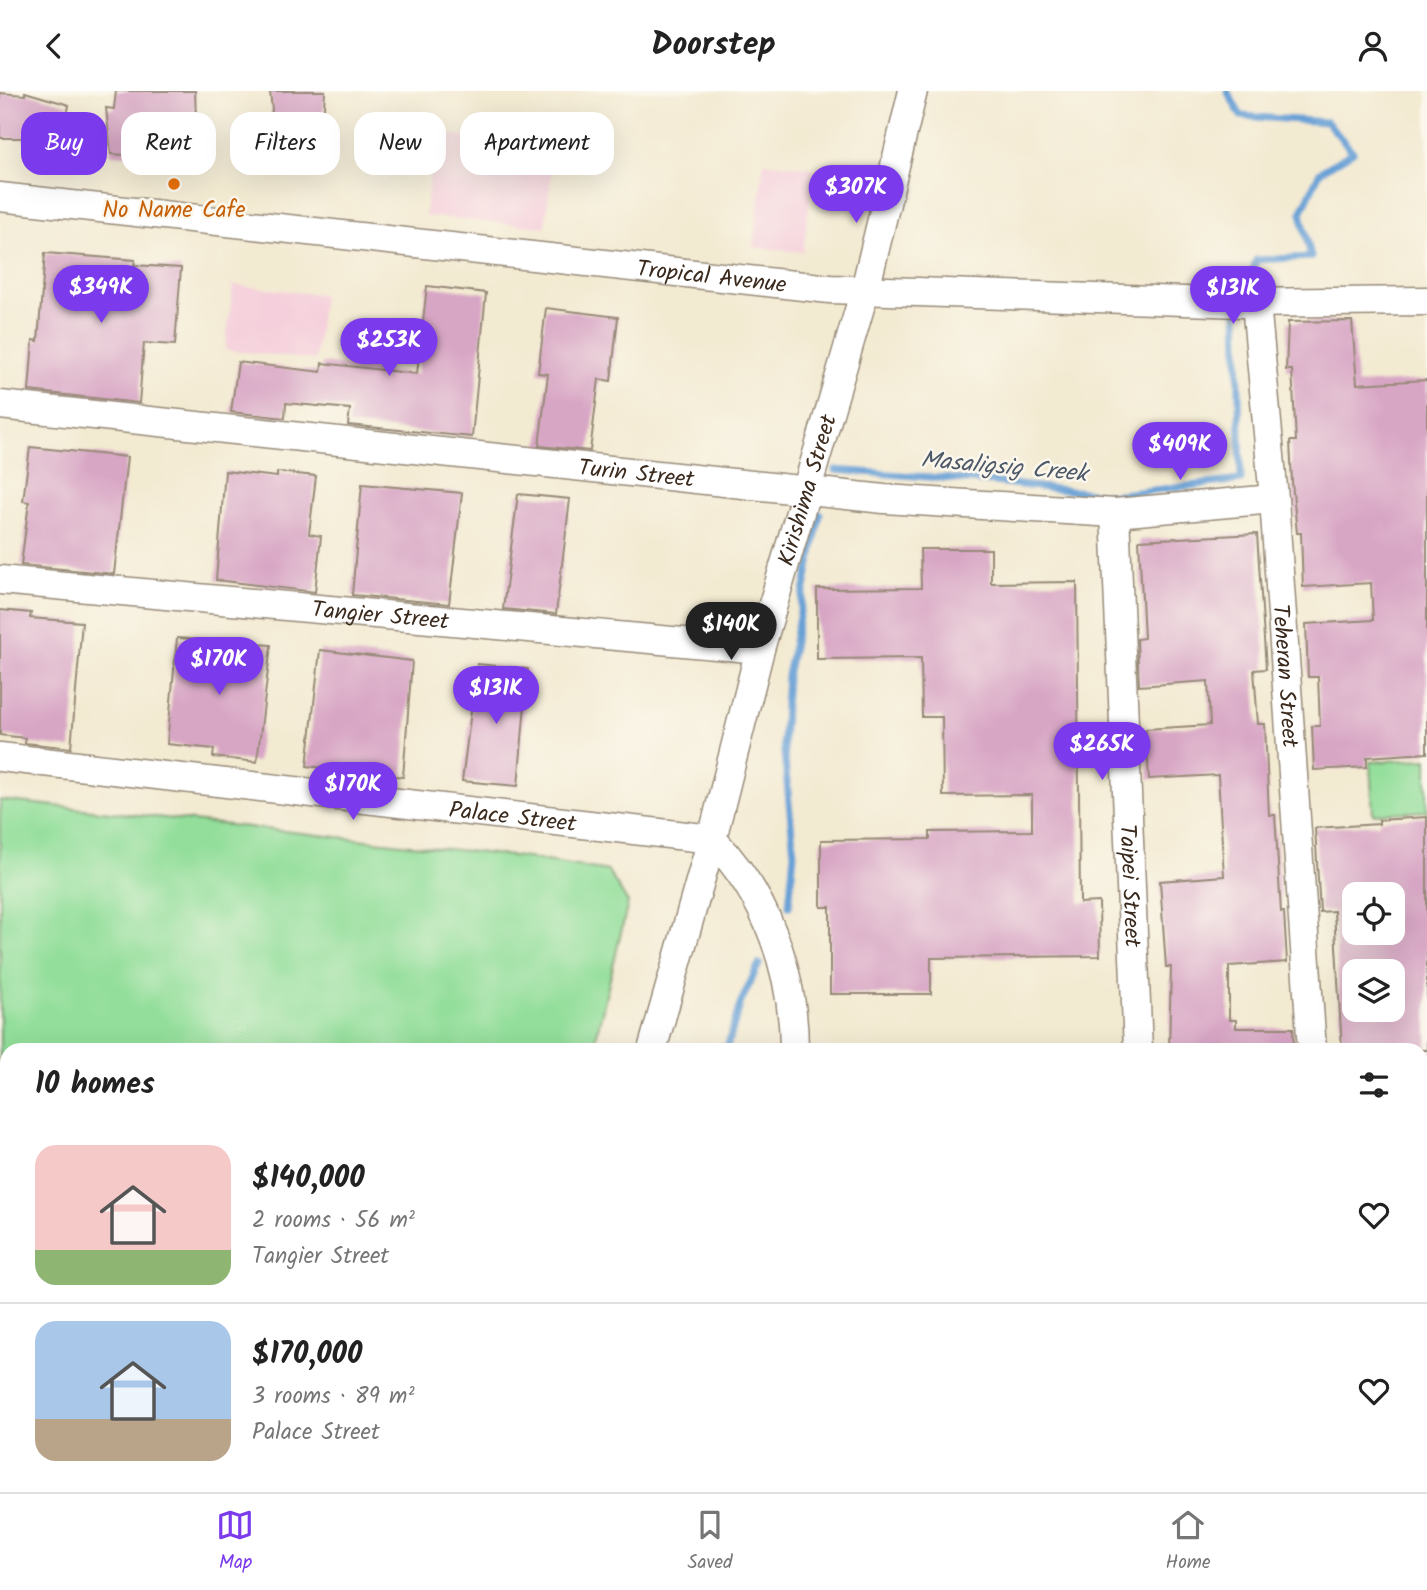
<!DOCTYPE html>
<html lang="en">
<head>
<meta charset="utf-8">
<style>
  body { margin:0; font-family:Kalam,sans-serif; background:#f2f2f2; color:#222; height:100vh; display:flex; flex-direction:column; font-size:26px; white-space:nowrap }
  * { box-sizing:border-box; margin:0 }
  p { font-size:23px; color:#767676 }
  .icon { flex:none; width:38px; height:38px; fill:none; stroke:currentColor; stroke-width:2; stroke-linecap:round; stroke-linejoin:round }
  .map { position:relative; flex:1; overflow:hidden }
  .side { position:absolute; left:0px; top:952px; width:1428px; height:450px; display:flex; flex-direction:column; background:#fff; border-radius:21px 21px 0 0; box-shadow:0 7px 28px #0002 }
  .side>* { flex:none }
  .hud { position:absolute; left:21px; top:21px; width:700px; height:63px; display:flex; gap:14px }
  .controls { position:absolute; left:1342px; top:791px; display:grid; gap:14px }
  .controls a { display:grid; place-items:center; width:63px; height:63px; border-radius:14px; background:#fff; box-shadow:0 7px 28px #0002; font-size:35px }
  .price { position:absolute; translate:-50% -60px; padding:0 16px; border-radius:24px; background:#7c3aed; color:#fff; font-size:23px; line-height:46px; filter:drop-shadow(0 2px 4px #0008) }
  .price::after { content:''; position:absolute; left:50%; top:42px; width:21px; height:16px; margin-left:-10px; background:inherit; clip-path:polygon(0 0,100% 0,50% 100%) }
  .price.on { background:#222; color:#fff }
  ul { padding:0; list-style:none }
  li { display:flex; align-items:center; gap:21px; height:175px; padding:0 35px }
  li+li { border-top:2px solid #e0e0e0 }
  li span { display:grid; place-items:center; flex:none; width:196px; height:140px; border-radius:21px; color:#555 }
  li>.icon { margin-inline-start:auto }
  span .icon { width:84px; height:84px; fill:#fffc; stroke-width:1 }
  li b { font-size:30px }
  h2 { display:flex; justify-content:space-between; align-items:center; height:84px; padding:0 35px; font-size:30px }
  .tag { padding:0 24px; border-radius:21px; background:#fff; box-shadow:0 7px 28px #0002; font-size:24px; line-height:63px }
  .tag.on { background:#7c3aed; color:#fff }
  header { display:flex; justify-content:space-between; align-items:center; height:91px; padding:0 35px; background:#fff; font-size:32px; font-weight:700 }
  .dock { display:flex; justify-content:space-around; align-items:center; height:98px; border-top:2px solid #e0e0e0; background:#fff; font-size:19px; color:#767676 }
  .dock a { display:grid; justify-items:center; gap:4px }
  .dock .on { color:#7c3aed }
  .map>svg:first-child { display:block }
</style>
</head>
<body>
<header><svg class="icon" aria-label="back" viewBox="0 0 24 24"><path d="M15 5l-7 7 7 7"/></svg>Doorstep<svg class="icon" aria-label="person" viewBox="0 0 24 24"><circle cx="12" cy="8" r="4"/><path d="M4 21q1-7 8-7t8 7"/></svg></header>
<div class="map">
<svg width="1427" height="1401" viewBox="0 0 1427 1401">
  <rect width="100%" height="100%" fill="#fbf7ec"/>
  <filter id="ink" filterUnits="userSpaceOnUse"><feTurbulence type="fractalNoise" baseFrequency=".0143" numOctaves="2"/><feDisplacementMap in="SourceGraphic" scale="14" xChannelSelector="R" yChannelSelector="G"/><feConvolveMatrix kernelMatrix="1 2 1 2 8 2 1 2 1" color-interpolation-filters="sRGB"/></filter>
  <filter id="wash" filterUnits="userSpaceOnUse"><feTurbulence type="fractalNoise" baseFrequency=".00686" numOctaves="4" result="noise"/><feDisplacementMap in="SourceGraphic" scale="28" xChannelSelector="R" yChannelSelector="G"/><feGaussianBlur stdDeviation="1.57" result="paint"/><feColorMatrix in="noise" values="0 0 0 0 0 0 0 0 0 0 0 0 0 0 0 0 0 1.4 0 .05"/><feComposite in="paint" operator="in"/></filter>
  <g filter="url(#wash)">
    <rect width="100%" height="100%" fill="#f3ead2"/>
    <!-- built -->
    <path fill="#f5cfdb" d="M 435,42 L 555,56 L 545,136 L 425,125 Z
      M 764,71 L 814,77 L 803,161 L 753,156 Z
      M 233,194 L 323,204 L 315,269 L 225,259 Z"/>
    <!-- green -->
    <path fill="#92de9a" stroke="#66845c" stroke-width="2" d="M 1427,668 L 1427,720 L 1373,723 L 1370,671 Z
      M 0,709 L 521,766 L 608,780 L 628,812 L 593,959 L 7,959 L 7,1395 L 648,1395 L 651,1401 L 0,1401 Z"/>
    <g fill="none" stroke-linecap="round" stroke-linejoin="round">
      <!-- stream -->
      <path stroke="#68a0d6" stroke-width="7" d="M 1227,0 L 1241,25 L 1327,31 L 1353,61 L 1320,81 L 1301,122 L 1311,166 L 1256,169 L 1245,206
        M 836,379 L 993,391 L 1111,404 L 1241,389 L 1237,218
        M 789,815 L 794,762 L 783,650 L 787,585 L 820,423
        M 726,959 L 741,911 L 759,873
        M 618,1395 L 620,1401"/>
    </g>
    <g id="blocks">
      <!-- building -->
      <path fill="#d8a6c5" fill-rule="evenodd" d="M 116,0 L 195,0 L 196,27 L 202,27 L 201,64 L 152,66 L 111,63 L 106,17 L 114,18 Z
        M 270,0 L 325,0 L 320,81 L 259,77 L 272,19 Z
        M 25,1 L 69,14 L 62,56 L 23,50 L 23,47 L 0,47 L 0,2 L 25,4 Z
        M 45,162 L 135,169 L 134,174 L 181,177 L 175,254 L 144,252 L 139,312 L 29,300 L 33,249 L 38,250 Z
        M 427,195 L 486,202 L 472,346 L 348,334 L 350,318 L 286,312 L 285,327 L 231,321 L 238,271 L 321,281 L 322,272 L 417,283 Z
        M 546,217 L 618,226 L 611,290 L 599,288 L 590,360 L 539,355 L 548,283 L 538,282 Z
        M 1352,230 L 1357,293 L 1427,289 L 1427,662 L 1367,666 L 1367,676 L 1314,679 L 1312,635 L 1320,635 L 1318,586 L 1308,586 L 1306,533 L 1373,529 L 1371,492 L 1303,496 L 1301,442 L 1297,442 L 1292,391 L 1290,350 L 1296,350 L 1292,279 L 1286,279 L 1288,231 Z
        M 30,356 L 127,366 L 114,483 L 21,474 L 29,411 L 23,410 Z
        M 225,380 L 277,386 L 277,381 L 316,385 L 309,443 L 321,445 L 315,501 L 216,489 Z
        M 362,393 L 462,402 L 449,513 L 352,504 Z
        M 518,403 L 570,408 L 556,523 L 503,518 Z
        M 1257,443 L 1266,578 L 1254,579 L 1258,633 L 1265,633 L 1269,724 L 1275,724 L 1281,821 L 1284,821 L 1287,871 L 1229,875 L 1229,929 L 1236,929 L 1236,937 L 1293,937 L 1294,959 L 1169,959 L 1171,876 L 1166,876 L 1160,790 L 1224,785 L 1218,684 L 1149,688 L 1146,638 L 1210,634 L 1208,590 L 1139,595 L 1137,548 L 1144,547 L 1139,449 Z
        M 920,458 L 991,458 L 991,492 L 1077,491 L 1080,812 L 1099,811 L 1100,865 L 931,867 L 931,903 L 830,903 L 830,816 L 821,816 L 821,749 L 930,748 L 930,741 L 1032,740 L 1032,704 L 943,705 L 942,626 L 922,626 L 921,567 L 817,568 L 817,498 L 921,497 Z
        M 0,519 L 31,522 L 30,527 L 82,531 L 71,657 L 25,652 L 25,647 L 0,644 Z
        M 177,547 L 271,554 L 257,671 L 213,666 L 214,658 L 167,653 Z
        M 320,559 L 412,570 L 403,686 L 307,675 Z
        M 477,573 L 528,578 L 518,695 L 462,690 Z
        M 1427,726 L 1427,959 L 1342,959 L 1334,820 L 1320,821 L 1315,737 L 1379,733 L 1379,729 ZM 1354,803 L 1393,803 L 1394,842 L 1354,842 ZM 1354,880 L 1393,880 L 1393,919 L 1354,919 Z"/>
    </g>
  </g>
  <g filter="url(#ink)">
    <use href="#blocks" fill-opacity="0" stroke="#978a78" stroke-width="2"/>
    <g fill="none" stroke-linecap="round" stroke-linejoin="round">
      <defs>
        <g id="minor">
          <path id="s1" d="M 0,106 L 830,198 L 1243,212 L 1427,210"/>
          <path id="s2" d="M 1256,212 L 1274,408 L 1312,959"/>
          <path id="s3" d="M 0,314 L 884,408 L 1115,422 L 1274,408"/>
          <path id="s4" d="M 1115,422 L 1138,959"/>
          <path id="s5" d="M 0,489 L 760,558"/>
          <path id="s6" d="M 0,666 L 712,748 C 767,804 794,881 794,959"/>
          <path id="s7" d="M 652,959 L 712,748 L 760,558 L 865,199 L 913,0"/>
          <path d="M 701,1395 L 703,1401"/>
          <path d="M 798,1395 L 798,1401"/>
          <path d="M 1152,1395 L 1152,1401"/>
          <path d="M 544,1401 L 548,1395"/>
          <path d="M 1329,1401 L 1329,1395"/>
        </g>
      </defs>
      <!-- minor casing -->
      <use href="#minor" stroke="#978a78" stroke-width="31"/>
      <!-- minor -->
      <use href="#minor" stroke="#fff" stroke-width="28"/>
    </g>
  </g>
  <!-- markers -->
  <circle fill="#e8710a" stroke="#fbf7ec" stroke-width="2.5" cx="174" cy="93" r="7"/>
  <g text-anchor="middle" stroke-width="5" stroke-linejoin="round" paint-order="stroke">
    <!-- food labels -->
    <g font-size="23" fill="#c56008" stroke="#fbf7ec">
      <text x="174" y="126">No Name Cafe</text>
    </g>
    <!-- street labels -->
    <g font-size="23" fill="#3b2a1e" stroke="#fbf7ec">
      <text dy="8" stroke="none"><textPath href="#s1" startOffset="716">Tropical Avenue</textPath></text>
      <text dy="8" stroke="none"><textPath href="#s3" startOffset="640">Turin Street</textPath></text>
      <text dy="8" stroke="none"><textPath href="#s7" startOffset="581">Kirishima Street</textPath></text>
      <text dy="8" stroke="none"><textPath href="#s5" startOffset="382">Tangier Street</textPath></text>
      <text dy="8" stroke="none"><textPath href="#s2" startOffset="374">Teheran Street</textPath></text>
      <text dy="8" stroke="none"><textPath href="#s6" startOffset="516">Palace Street</textPath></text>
      <text dy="8" stroke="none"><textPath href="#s4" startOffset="373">Taipei Street</textPath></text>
    </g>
    <!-- water labels -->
    <g font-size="24" font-style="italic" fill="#4d5968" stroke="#fbf7ec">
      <text transform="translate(1004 375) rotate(5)" y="8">Masaligsig Creek</text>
    </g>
  </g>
</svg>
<div class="controls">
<a><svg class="icon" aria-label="locate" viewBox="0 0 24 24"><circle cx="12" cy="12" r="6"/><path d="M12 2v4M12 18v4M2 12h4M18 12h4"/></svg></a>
<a><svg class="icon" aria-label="layers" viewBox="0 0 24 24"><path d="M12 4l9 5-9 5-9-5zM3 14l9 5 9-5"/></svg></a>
</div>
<b class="price" style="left:856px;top:134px">$307K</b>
<b class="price" style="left:101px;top:234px">$349K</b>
<b class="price" style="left:1233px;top:235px">$131K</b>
<b class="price" style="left:389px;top:287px">$253K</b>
<b class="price" style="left:1180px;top:391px">$409K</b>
<b class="price on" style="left:731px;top:571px">$140K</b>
<b class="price" style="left:219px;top:606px">$170K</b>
<b class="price" style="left:496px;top:635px">$131K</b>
<b class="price" style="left:1102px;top:691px">$265K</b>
<b class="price" style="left:353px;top:731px">$170K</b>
<div class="hud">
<a class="tag on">Buy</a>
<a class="tag">Rent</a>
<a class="tag">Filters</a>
<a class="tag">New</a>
<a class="tag">Apartment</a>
</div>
<section class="side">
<h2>10 homes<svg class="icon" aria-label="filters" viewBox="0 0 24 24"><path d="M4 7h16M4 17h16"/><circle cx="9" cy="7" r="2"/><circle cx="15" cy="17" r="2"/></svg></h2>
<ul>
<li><span style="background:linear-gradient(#f6c9c9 75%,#8fb573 0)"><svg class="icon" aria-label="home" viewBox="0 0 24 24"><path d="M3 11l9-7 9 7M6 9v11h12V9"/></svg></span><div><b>$140,000</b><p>2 rooms · 56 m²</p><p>Tangier Street</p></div><svg class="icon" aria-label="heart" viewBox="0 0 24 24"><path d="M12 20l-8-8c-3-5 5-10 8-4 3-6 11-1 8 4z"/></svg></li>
<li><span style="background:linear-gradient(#a9c7e8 70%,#b9a48a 0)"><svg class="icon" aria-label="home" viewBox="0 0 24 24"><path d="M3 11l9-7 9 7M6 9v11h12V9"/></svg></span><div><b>$170,000</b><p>3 rooms · 89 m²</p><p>Palace Street</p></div><svg class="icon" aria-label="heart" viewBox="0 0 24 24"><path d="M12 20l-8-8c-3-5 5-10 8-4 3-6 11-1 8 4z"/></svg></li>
</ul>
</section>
</div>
<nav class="dock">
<a class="on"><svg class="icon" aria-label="map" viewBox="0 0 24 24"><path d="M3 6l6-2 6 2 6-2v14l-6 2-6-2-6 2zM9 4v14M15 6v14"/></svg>Map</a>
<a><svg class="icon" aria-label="saved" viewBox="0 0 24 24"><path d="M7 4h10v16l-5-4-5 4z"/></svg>Saved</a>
<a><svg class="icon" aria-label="home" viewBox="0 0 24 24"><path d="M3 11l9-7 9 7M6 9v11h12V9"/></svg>Home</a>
</nav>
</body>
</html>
